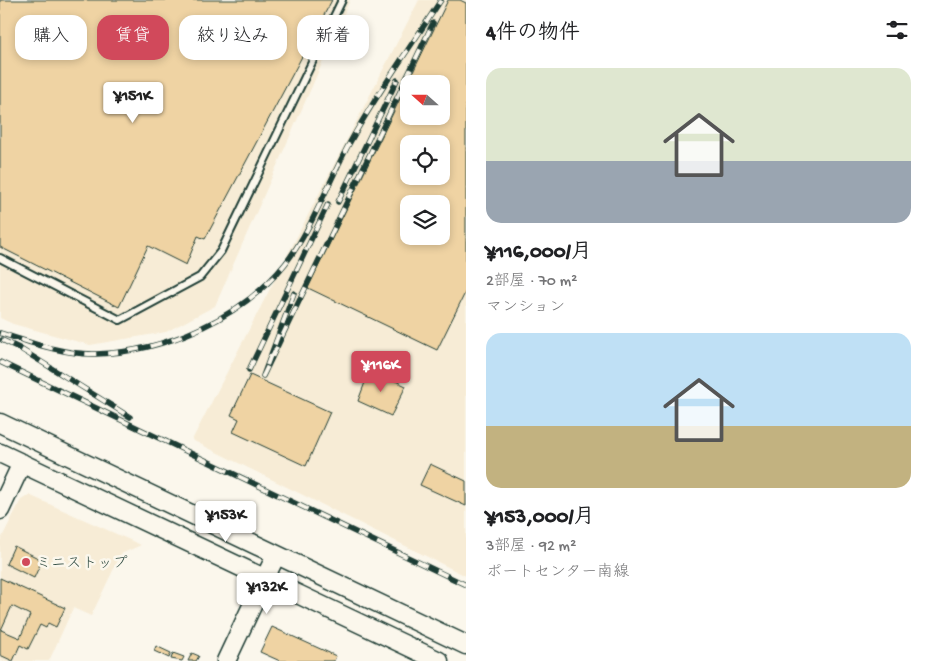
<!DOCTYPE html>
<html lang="ja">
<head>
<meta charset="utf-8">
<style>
  body { margin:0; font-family:"Gochi Hand","Klee One",sans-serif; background:#f2f2f2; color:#202124; height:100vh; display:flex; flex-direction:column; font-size:19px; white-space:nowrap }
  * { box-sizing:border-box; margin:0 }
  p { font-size:16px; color:#757577 }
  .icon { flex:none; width:28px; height:28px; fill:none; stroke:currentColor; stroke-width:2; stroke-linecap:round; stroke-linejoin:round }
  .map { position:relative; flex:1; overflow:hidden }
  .drawer { display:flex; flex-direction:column; background:#fff; width:465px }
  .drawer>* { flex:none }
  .banner { position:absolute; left:15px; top:15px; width:375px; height:45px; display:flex; gap:10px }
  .needle { width:32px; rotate:291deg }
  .buttons { position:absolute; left:400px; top:75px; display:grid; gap:10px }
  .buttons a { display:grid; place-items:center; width:50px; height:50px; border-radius:10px; background:#fff; box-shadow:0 2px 8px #0003; font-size:25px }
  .price { position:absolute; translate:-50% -42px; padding:0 11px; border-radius:5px; background:#fff; color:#222; font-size:16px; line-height:32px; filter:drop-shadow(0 1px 2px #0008) }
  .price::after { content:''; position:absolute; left:50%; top:30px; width:15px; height:11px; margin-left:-8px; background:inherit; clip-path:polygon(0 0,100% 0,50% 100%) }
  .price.selected { background:#d1495b; color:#fff }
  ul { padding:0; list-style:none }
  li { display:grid; align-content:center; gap:10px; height:265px; padding:0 20px }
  li span { display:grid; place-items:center; height:155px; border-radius:15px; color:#555 }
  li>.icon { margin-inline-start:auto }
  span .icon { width:90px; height:90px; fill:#fffc; stroke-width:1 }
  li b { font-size:21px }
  h2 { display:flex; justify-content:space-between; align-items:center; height:60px; padding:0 20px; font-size:21px }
  .tag { padding:0 18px; border-radius:15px; background:#fff; box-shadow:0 2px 8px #0003; font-size:18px; line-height:45px }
  .tag.selected { background:#d1495b; color:#fff }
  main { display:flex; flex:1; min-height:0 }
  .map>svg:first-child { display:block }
</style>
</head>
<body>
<main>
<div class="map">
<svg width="466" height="661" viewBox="0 0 466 661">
  <rect width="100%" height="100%" fill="#fbf7ec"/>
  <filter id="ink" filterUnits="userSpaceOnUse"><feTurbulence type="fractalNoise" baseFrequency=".02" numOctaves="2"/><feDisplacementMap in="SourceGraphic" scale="10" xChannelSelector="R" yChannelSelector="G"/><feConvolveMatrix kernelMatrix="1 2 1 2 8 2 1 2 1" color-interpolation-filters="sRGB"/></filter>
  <g filter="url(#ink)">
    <!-- built -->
    <path fill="#f7ecd6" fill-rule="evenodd" d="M 0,0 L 350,0 L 215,306 L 166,332 L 90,345 L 13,324 L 0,318 Z
      M 419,0 L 466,0 L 466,576 L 192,440 ZM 409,84 L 441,84 L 441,116 L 409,116 ZM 409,144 L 441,144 L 441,176 L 409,176 ZM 409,204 L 441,204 L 441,236 L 409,236 Z
      M 29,495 L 141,545 L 121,554 L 91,616 L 73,608 L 49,661 L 0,661 L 0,541 L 21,500 Z"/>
    <!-- building -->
    <path fill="#efd3a3" stroke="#1f3d34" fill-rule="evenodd" d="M 0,0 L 332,0 L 205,239 L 198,236 L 186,265 L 148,246 L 119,307 L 0,247 Z
      M 448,0 L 460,0 L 466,3 L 466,291 L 437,350 L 308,288 ZM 409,84 L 441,84 L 441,116 L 409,116 ZM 409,144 L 441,144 L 441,176 L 409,176 ZM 409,204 L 441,204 L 441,236 L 409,236 Z
      M 370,369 L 406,386 L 391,416 L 358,401 Z
      M 250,375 L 330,412 L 306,466 L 233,432 L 239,419 L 231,415 Z
      M 430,464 L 466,481 L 466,506 L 420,485 Z
      M 14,546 L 42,560 L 34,578 L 6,564 Z
      M 0,578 L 65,608 L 56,627 L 48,623 L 46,628 L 40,625 L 28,649 L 20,645 L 13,661 L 0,655 ZM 12,606 L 30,615 L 20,638 L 1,630 Z
      M 272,627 L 336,656 L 334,661 L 280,661 L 260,652 Z
      M 156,646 L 171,653 L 169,658 L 154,651 Z
      M 173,653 L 184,657 L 182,661 L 171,659 Z
      M 192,653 L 199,656 L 196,661 L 188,661 Z"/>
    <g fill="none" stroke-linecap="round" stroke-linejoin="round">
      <defs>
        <path id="lane" d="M 0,258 L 120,320 L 200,277 L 221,251 L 342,0"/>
        <path id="secondary" d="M 0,423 L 466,645
          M 0,453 L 439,661
          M 0,510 L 22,463
          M 226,661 L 276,555"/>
      </defs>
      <!-- lane casing -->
      <use href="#lane" stroke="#1f3d34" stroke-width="10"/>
      <!-- secondary casing -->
      <use href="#secondary" stroke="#1f3d34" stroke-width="21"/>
      <!-- lane -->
      <use href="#lane" stroke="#fbf7ec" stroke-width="6"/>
      <!-- secondary -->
      <use href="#secondary" stroke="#fbf7ec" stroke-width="18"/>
      <defs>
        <path id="rail" d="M 338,202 L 397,80
          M 294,293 L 263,376 L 433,23
          M 0,333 C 29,342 65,355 96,354 C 164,352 242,318 285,264 C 311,231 329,181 349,144 C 375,96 411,46 441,0
          M 2,340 L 19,348 L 130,417
          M 0,362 L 466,585
          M 249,370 L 328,204"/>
      </defs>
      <!-- rail casing -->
      <use href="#rail" stroke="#1f3d34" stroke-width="5.5"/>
      <!-- rail -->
      <use href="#rail" stroke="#fbf7ec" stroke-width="4" stroke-dasharray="11" stroke-linecap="butt"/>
    </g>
  </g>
  <!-- markers -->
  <circle fill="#d1495b" stroke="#fbf7ec" stroke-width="2" cx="26" cy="562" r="5"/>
  <g text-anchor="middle" stroke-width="5" stroke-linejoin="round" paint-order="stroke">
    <!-- poi labels -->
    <g font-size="15" fill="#1f3d34" stroke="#fbf7ec" text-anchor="start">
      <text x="36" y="567">ミニストップ</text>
    </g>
  </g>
</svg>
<div class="buttons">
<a><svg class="needle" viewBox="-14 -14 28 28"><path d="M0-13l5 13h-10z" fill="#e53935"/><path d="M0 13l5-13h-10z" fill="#757577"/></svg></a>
<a><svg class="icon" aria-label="locate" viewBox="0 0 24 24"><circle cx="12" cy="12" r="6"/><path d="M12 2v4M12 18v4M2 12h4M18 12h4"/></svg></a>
<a><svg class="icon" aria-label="layers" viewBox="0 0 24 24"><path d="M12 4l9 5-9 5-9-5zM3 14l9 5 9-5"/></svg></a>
</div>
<b class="price" style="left:133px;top:124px">¥151K</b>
<b class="price selected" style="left:381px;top:393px">¥116K</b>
<b class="price" style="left:226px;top:543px">¥153K</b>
<b class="price" style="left:267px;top:615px">¥132K</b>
<div class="banner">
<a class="tag">購入</a>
<a class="tag selected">賃貸</a>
<a class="tag">絞り込み</a>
<a class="tag">新着</a>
</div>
</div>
<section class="drawer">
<h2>4件の物件<svg class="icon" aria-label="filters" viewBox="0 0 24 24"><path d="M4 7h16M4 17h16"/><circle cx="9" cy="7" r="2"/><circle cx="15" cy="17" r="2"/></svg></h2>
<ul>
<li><span style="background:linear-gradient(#dfe7d0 60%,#9aa5b1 0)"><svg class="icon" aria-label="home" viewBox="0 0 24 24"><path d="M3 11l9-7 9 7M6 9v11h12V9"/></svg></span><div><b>¥116,000/月</b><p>2部屋 · 70 m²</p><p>マンション</p></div></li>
<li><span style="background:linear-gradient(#bfe0f5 60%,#c2b280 0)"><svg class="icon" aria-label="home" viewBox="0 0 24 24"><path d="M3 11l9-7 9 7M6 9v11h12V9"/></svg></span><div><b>¥153,000/月</b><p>3部屋 · 92 m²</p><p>ポートセンター南線</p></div></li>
</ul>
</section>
</main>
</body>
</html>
